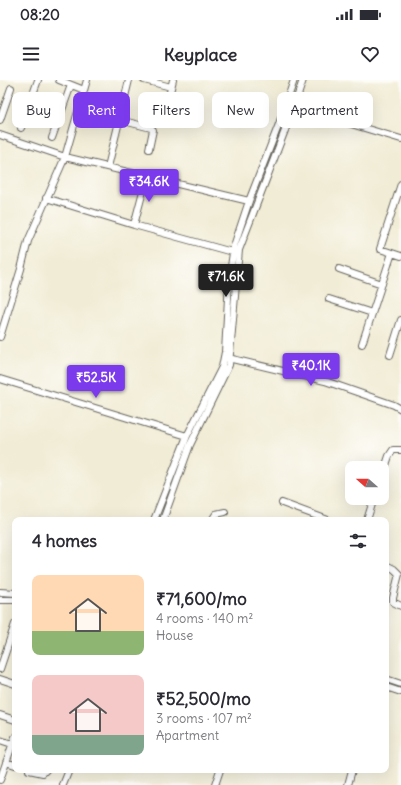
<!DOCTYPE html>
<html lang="en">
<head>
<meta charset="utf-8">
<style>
  body { margin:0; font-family:Delius,sans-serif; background:#f7f7f7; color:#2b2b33; height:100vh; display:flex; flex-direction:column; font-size:15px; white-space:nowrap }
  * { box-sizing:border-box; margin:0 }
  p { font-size:13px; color:#7c7c81 }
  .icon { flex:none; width:22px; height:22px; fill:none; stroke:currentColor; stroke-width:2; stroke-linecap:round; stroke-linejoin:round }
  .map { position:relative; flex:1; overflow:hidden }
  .details { position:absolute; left:12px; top:437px; width:377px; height:256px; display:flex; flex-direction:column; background:#fff; border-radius:8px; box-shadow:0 4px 16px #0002 }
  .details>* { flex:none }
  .guide { position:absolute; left:12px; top:12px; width:377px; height:36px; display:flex; gap:8px }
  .needle { width:26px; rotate:291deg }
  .controls { position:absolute; left:345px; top:381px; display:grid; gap:8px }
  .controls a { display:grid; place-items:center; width:44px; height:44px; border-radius:8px; background:#fff; box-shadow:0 4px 16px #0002; font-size:20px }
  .price { position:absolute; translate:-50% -34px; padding:0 9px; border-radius:4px; background:#7c3aed; color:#fff; font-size:13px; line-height:26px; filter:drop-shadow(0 1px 2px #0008) }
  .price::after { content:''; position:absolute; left:50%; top:24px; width:12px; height:9px; margin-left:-6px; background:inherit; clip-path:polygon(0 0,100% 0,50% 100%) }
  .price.current { background:#222; color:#fff }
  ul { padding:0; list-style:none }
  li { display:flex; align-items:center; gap:12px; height:100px; padding:0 20px }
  li span { display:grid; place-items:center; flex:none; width:112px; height:80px; border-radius:8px; color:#555 }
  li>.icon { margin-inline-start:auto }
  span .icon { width:48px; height:48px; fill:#fffc; stroke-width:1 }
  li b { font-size:17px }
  h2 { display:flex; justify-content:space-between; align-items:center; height:48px; padding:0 20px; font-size:17px }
  .chip { padding:0 14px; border-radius:8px; background:#fff; box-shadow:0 4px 16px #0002; font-size:14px; line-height:36px }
  .chip.current { background:#7c3aed; color:#fff }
  .status { display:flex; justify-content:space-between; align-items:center; height:28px; padding:0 20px; background:#fff; direction:ltr }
  .status svg { height:11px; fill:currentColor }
  header { display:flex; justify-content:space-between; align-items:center; height:52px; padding:0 20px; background:#fff; font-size:18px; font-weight:700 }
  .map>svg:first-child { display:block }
</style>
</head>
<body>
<div class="status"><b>08:20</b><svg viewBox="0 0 49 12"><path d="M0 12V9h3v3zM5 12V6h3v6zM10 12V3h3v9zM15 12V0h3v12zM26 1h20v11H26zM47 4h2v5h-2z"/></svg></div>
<header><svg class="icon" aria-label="menu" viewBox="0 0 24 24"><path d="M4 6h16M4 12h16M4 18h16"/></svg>Keyplace<svg class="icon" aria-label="heart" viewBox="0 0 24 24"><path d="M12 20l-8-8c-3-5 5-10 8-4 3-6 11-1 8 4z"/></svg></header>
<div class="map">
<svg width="401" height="705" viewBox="0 0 401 705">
  <rect width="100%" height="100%" fill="#fdfcf7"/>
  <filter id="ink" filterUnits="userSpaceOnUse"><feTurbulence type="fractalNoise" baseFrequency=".025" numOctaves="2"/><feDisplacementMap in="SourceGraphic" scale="8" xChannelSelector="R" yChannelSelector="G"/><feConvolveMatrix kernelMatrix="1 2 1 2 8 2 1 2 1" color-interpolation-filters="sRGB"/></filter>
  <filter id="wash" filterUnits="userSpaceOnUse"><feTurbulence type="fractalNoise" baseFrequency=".012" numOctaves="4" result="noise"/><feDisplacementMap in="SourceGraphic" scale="16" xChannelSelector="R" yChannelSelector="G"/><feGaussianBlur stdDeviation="0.9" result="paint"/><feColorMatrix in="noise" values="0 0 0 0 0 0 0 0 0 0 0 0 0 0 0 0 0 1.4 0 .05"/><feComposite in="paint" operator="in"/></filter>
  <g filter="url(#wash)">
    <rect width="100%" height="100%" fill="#f1ecd5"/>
  </g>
  <g filter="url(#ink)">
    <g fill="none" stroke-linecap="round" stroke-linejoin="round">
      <defs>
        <path id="minor" d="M 59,0 L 84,10
          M 144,0 L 171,7
          M 167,24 L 173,0
          M 291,26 L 401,59
          M 0,40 L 11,8
          M 120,40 L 151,48 L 153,50 L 149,69
          M 21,48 L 38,0
          M 0,55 L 65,77 L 249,121
          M 52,58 L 71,5
          M 108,87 L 129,0
          M 401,104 L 380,169 L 401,176
          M 46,118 L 134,145 L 232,172
          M 134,145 L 147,96
          M 339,189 L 382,204
          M 329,219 L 372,233
          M 0,257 L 21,189 L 28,161 L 65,77 L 87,0
          M 362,264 L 392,173
          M 390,275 L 401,240
          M 228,278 L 325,301 L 394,325 L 401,329
          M 0,299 L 187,356
          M 382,397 L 389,376 L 393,370 L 401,370
          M 282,423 L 328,440
          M 154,440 L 187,356 L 222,287 L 225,272 L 229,200 L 234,166 L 249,121 L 279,44 L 294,0
          M 163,440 L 190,365 L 229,285 L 239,170 L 294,27 L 303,0
          M 212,440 L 216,434 L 225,432
          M 367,440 L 374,418
          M 386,485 L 394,489 L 399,494 L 393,518 L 393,522 L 401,526
          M 0,512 L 15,513
          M 0,520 L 15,520
          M 0,589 L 15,544
          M 0,599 L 15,604
          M 386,599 L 401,604
          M 386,607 L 401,612
          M 0,635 L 15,640
          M 0,660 L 12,664
          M 6,682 L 15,685
          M 29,690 L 43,693 L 46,690
          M 0,700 L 15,657
          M 63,705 L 69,690
          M 215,705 L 220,690
          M 348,705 L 352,690"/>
      </defs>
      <!-- minor casing -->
      <use href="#minor" stroke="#67655d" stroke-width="8"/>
      <!-- minor -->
      <use href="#minor" stroke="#fff" stroke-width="6"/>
    </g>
  </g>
</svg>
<div class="controls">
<a><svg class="needle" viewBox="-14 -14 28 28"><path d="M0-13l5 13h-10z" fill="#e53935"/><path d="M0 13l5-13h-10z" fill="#7c7c81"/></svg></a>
</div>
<b class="price" style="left:149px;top:123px">₹34.6K</b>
<b class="price current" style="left:226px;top:218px">₹71.6K</b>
<b class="price" style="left:311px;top:307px">₹40.1K</b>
<b class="price" style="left:96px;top:319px">₹52.5K</b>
<div class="guide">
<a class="chip">Buy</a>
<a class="chip current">Rent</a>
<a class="chip">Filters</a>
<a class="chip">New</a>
<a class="chip">Apartment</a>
</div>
<section class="details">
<h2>4 homes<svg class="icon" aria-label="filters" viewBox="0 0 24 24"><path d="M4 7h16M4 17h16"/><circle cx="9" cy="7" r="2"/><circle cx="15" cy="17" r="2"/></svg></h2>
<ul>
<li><span style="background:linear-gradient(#ffd9b3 70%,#8fb573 0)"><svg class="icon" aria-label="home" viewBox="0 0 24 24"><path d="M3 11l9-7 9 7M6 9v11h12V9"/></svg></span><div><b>₹71,600/mo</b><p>4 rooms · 140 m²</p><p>House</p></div></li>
<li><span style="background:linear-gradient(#f6c9c9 75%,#7fa58c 0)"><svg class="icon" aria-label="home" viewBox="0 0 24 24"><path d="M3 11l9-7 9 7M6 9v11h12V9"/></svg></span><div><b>₹52,500/mo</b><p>3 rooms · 107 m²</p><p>Apartment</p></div></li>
</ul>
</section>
</div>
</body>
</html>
